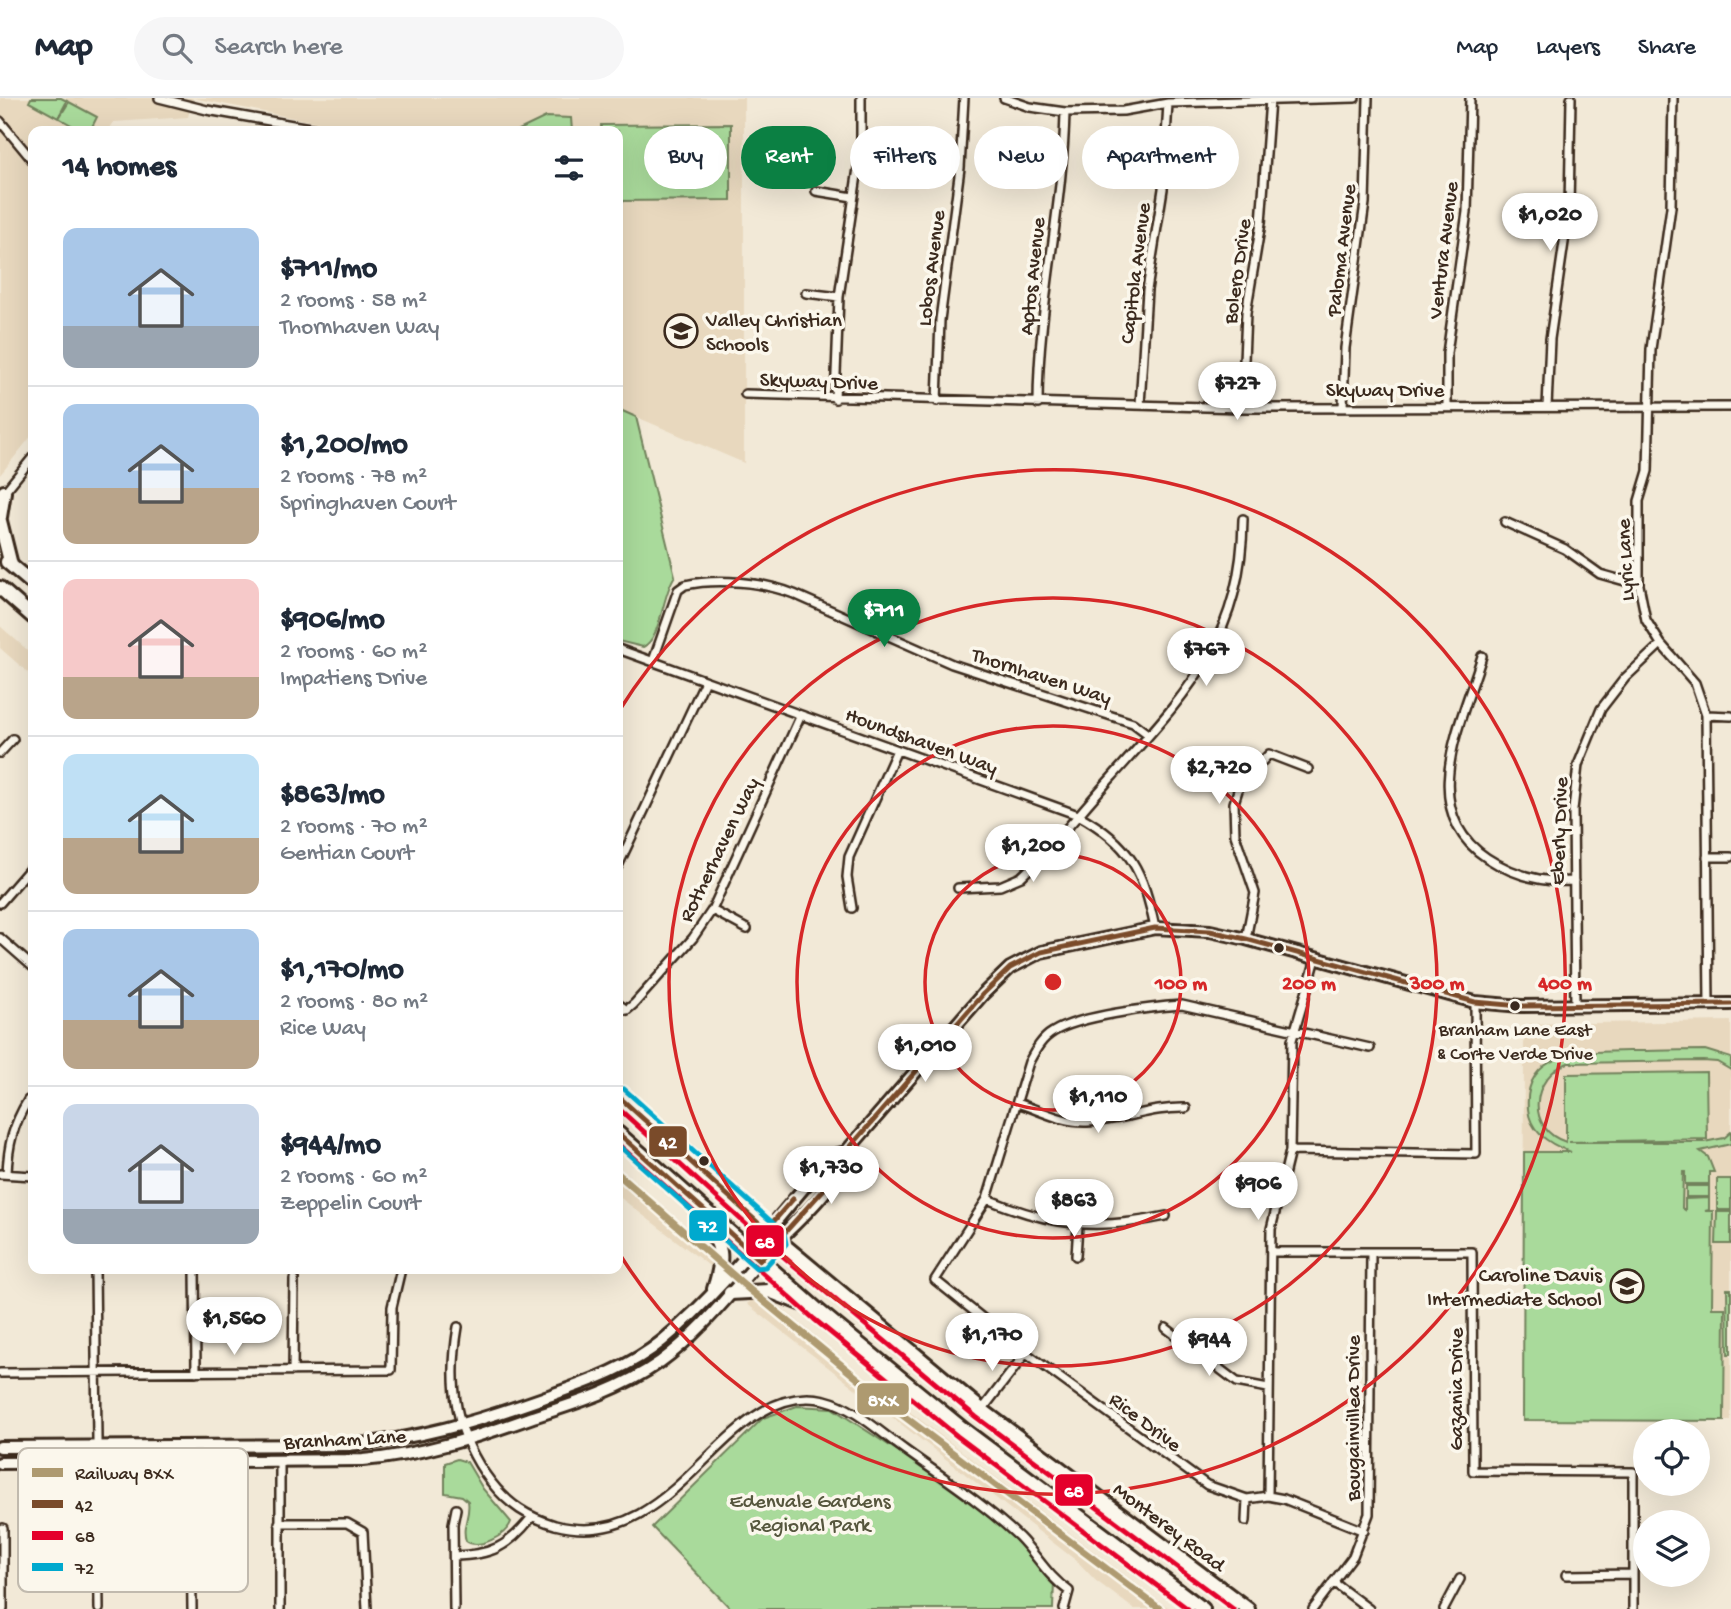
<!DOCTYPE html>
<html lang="en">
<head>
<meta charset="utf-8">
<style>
  body { margin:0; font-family:"Gochi Hand",sans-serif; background:#f6f6f7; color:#1f2937; height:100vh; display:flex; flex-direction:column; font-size:26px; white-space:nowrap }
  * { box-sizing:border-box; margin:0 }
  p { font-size:23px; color:#747a83 }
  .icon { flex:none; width:38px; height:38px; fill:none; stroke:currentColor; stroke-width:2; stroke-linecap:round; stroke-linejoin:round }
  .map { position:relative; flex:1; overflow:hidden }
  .details { position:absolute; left:28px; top:28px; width:595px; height:1148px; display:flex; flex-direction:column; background:#fff; border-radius:14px; box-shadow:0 7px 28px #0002 }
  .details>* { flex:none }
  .banner { position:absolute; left:644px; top:28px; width:665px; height:63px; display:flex; gap:14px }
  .tools { position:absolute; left:1633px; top:1321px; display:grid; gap:14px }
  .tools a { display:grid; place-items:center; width:77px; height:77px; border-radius:50%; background:#fff; box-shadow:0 7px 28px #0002; font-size:35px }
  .price { position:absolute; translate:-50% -60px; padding:0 16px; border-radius:24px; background:#fff; color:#222; font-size:23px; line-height:46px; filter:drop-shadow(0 2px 4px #0008) }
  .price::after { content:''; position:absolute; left:50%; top:42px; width:21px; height:16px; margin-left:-10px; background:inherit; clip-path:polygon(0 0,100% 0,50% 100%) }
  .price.active { background:#0b8043; color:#fff }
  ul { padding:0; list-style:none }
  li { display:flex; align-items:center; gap:21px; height:175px; padding:0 35px }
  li+li { border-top:2px solid #e0e1e3 }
  li span { display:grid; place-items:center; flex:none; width:196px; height:140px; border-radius:14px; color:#555 }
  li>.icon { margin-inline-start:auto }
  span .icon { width:84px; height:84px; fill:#fffc; stroke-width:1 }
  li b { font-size:30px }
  h2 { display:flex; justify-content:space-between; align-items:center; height:84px; padding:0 35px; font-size:30px }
  .chip { padding:0 24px; border-radius:32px; background:#fff; box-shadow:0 7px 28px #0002; font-size:24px; line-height:63px }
  .chip.active { background:#0b8043; color:#fff }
  header { display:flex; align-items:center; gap:42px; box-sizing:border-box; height:98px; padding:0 35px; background:#fff; border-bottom:2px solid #e0e1e3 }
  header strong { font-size:33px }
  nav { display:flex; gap:38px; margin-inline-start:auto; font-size:24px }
  .search { width:490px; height:63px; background:#f6f6f7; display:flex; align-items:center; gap:18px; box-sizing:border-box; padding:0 24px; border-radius:38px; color:#747a83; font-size:26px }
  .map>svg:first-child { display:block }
</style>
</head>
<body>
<header>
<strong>Map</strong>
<div class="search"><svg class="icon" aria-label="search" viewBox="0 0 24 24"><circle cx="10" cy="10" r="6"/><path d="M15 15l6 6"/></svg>Search here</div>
<nav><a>Map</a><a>Layers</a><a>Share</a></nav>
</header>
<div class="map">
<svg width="1731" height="1511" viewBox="0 0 1731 1511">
  <rect width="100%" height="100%" fill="#f2e9d7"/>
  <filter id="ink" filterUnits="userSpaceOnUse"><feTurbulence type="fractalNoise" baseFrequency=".0143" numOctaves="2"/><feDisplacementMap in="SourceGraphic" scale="14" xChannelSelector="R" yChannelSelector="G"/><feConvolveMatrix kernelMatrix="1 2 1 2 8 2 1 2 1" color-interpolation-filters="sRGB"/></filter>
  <g filter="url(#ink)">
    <!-- built -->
    <path fill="#e8d8be" d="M 0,0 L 744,0 L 744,365 L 618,311 L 618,33 L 360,33 L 193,0 L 188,19 L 114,24 L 108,33 L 33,33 L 33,336 L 0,377 Z
      M 0,528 L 33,557 L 33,579 L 0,550 Z
      M 1731,923 L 1731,1323 L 1523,1322 L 1524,926 Z
      M 618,1071 L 712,1154 L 718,1162 L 712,1170 L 618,1098 Z
      M 754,1199 L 759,1203 L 762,1199 L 770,1200 L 881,1292 L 1170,1511 L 1134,1511 L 1095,1482 L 1078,1464 L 747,1206 Z"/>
    <!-- green -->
    <path fill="#a9da9b" stroke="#72825c" stroke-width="2" d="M 31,0 L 61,0 L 67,3 L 58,20 L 29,4 Z
      M 69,4 L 97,19 L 90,33 L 82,33 L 59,20 Z
      M 546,19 L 571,20 L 572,33 L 517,33 Z
      M 731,26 L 731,102 L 618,103 L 618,33 L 601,33 L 601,27 Z
      M 618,311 L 636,319 L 675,478 C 662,495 662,540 643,549 L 618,543 Z
      M 1705,952 L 1731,960 L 1731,972 L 1717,964 L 1703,963 L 1568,965 C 1531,979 1525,1031 1566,1044 L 1566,976 L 1706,974 L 1707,1041 L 1569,1044 L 1704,1044 L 1724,1040 L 1731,1034 L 1731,1046 L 1700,1053 L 1708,1059 L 1714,1074 L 1709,1074 L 1709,1086 L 1685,1086 L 1685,1074 L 1683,1074 L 1682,1110 L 1685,1112 L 1685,1101 L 1709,1100 L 1709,1112 L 1705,1113 L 1713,1113 L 1712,1210 L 1725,1210 L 1724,1323 L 1523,1322 L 1524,1054 L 1571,1054 C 1551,1047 1530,1035 1528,1011 C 1523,950 1588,954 1629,953 C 1655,953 1680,952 1705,952 Z
      M 1717,1081 L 1731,1081 L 1731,1112 L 1717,1112 Z
      M 1686,1088 L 1709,1088 L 1709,1099 L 1686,1099 Z
      M 1717,1114 L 1731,1114 L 1731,1146 L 1716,1146 Z
      M 1727,1191 L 1731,1191 L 1731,1256 L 1728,1256 Z
      M 797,1308 L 832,1310 L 948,1386 L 1007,1433 L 1054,1484 L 1053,1511 L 731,1511 L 652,1429 L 763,1320 Z
      M 457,1361 L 467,1364 L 483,1391 L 511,1424 C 506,1438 478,1452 466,1443 C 461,1427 471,1418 468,1403 L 462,1398 L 445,1395 L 445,1365 Z"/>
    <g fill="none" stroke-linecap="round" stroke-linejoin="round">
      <defs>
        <path id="street" d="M 159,0 L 207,12 L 327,33
          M 1004,0 L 1030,9 L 1065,14 L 1123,13 L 1168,5 L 1355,0
          M 1673,0 L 1671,109 L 1651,251 L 1648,373 L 1639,403 L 1639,487 L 1646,522 L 1661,546 L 1695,585 L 1706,617 L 1709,906
          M 0,23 L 33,63
          M 816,93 L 853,99
          M 806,195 L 839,199
          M 745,296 L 1242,310 L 1731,309
          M 835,301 L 839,199 L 861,50 L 861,0
          M 937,303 L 940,222 L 960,70 L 964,0
          M 1038,306 C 1038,207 1063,112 1065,14
          M 1140,307 L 1147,192 L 1163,91 L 1168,5
          M 1343,309 L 1345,250 L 1365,105 L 1368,0
          M 1447,309 L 1447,255 L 1467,114 L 1470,0
          M 1547,309 L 1550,241 L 1569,110 L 1571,0
          M 1242,310 L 1246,215 L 1261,125 L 1270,1
          M 3,396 L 33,359
          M 1505,424 L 1565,451 L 1600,476 L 1639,487
          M 618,551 L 1078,717 C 1131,746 1143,773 1155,830
          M 1482,558 C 1463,622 1414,712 1487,760 C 1513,777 1543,785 1574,783
          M 653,563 L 678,492 L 685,487 C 717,480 764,484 794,496 L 952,566 L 1133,625 L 1149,637
          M 1706,617 L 1731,618
          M 0,655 L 13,641
          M 1707,759 L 1731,759
          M 618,768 L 705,583
          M 958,790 L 1000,788 L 1021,779 C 1053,749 1081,713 1111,680 C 1186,596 1242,541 1243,421
          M 0,805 L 33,767
          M 852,810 L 847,779 L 849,759 L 897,652
          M 712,812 L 747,831
          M 0,840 L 33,869
          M 1246,841 L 1255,795 L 1235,737 L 1234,705 L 1239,689 L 1269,656 L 1308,671
          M 618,906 L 627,912 L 634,906 L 693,840 L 712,812 L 801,617
          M 1575,908 L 1573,712 L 1578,667 L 1601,611 L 1625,580 L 1661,546
          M 1017,1005 C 1040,1012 1062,1025 1087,1024 C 1120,1023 1152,1009 1186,1010
          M 1290,1053 L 1476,1056 L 1475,904
          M 0,1076 L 33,1078
          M 7,1076 C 8,1047 13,1027 28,1002
          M 987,1101 C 1053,1128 1096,1133 1166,1118
          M 1271,1154 L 1472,1154 L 1473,1373 L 1633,1374 L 1633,1511
          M 1076,1158 L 1078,1127
          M 95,1171 L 99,1511
          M 195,1171 L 196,1274
          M 458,1229 C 448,1287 455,1337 491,1384 C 509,1407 528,1419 555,1427 C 679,1460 724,1279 825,1302 C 854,1309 881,1335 905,1352 C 944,1380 984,1406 1019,1439 C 1036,1456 1048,1479 1069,1493 L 1064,1511
          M 1166,1230 L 1237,1284 L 1268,1290
          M 293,1273 L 294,1181
          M 0,1275 L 391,1272 L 392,1209 L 401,1171
          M 982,1312 L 1026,1255
          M 280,1363 L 280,1511
          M 1268,1398 L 1271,1131 L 1290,1053 L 1292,942 L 1316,861
          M 1246,1423 L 1247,1401
          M 279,1425 L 347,1425 L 363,1434 L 367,1511
          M 191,1429 L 192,1511
          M 3,1430 L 3,1511
          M 1364,1433 L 1284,1401 L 1268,1398 L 1247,1401 L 1207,1387 L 1026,1255 L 935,1182 L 987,1101 L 1029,964 C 1035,953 1041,941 1053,934 C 1078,918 1152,909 1182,907 L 1370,950
          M 454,1458 C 491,1457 508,1449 531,1420
          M 1566,1477 L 1633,1476
          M 1333,1484 L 1369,1511
          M 454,1511 L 453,1426 L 456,1411
          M 1313,1511 L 1353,1458 L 1369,1416 L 1371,1154
          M 1444,1511 L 1460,1481"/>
        <path id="secondary" d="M 0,1349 L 347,1347 C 416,1342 478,1323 543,1300 C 584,1285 628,1271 662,1243 C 726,1190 777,1119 831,1058 L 846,1054
          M 0,1365 L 363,1362 C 422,1357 477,1339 533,1319 C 577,1305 622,1291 660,1264 C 704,1232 738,1185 775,1146 C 800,1120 838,1089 846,1054 L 983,896 L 1010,870 L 1041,854 L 1155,830 L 1210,833 L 1246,841 L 1475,904 L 1521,908 L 1731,906"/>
        <path id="primary" d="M 0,419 L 4,394
          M 0,423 L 11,467
          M 7,464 L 33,486
          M 0,490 L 33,519
          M 618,998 L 766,1132 L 982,1312 L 1248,1511
          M 618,1035 L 820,1214 L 963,1331 L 1203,1511
          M 697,1111 C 718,1146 728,1149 714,1191
          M 730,1195 L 769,1193 L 807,1208"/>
      </defs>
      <!-- street casing -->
      <use href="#street" stroke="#3b2a1e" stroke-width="12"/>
      <!-- secondary casing -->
      <use href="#secondary" stroke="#3b2a1e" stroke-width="16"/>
      <!-- primary casing -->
      <use href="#primary" stroke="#3b2a1e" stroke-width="18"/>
      <!-- street -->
      <use href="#street" stroke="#fbf7ec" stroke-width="7"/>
      <!-- secondary -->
      <use href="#secondary" stroke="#fbf7ec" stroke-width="10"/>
      <!-- primary -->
      <use href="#primary" stroke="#fbf7ec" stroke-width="12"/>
      <defs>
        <path id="bus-1" d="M 618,998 L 766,1132 L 793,1101
          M 618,1035 L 760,1162 L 842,1071 L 846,1054 L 983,896 L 1010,870 L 1041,854 L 1155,830 L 1210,833 L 1246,841 L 1475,904 L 1521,908 L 1731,906"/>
        <path id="bus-2" d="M 618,1010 L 760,1139 L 976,1319 L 1233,1511
          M 618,1046 L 814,1221 L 957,1338 L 1188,1511"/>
        <path id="bus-3" d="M 618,1047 L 756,1170 L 765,1169 L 786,1146 L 784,1135 L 624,991"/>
      </defs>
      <!-- bus-1 casing -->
      <use href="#bus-1" stroke="#fbf7ec" stroke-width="10"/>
      <!-- bus-2 casing -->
      <use href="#bus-2" stroke="#fbf7ec" stroke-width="10"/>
      <!-- bus-3 casing -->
      <use href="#bus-3" stroke="#fbf7ec" stroke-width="10"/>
      <!-- bus-1 -->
      <use href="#bus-1" stroke="#7a4b2a" stroke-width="5"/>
      <!-- bus-2 -->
      <use href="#bus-2" stroke="#e4002b" stroke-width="5"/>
      <!-- bus-3 -->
      <use href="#bus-3" stroke="#00a9ce" stroke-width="5"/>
      <defs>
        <path id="rail-1" d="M 618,1076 L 750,1192 L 901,1316 L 1160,1511"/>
      </defs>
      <!-- rail-1 casing -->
      <use href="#rail-1" stroke="#fbf7ec" stroke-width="12"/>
      <!-- rail-1 -->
      <use href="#rail-1" stroke="#ae9a70" stroke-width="7"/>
    </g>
  </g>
  <!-- distance rings -->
  <g fill="none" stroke="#d62828" stroke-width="3.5">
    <circle cx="1053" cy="884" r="128"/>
    <circle cx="1053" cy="884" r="256"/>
    <circle cx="1053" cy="884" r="384"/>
    <path d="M619 613A512 512 0 1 1 619 1155"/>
  </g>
  <!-- icons -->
  <defs>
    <symbol id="school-ring" viewBox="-11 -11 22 22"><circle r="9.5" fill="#fbf7ec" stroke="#3b2a1e" stroke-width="1.5"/><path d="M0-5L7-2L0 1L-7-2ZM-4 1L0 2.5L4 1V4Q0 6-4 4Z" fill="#3b2a1e"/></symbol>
  </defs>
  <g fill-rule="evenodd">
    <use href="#school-ring" x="662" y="214" width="38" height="38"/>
    <use href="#school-ring" x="1608" y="1169" width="38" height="38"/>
  </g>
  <!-- markers -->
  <g fill="#3b2a1e" stroke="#fbf7ec" stroke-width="2.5">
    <circle cx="1279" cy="850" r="6"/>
    <circle cx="1515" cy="908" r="6"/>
    <circle cx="704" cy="1063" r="6"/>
  </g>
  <g text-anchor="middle" stroke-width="7" stroke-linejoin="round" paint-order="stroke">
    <!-- bus labels -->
    <g font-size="19" fill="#3b2a1e" stroke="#fbf7ec">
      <text x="1515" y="937">Branham Lane East<tspan x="1515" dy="24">&amp; Corte Verde Drive</tspan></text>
    </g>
    <!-- street labels -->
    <g font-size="21" fill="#3b2a1e" stroke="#fbf7ec">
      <text transform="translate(1340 152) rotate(-83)" y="7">Paloma Avenue</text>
      <text transform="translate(1442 152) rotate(-83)" y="7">Ventura Avenue</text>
      <text transform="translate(930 170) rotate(-83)" y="7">Lobos Avenue</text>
      <text transform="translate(1236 173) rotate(-82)" y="7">Bolero Drive</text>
      <text transform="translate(1134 175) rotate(-83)" y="7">Capitola Avenue</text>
      <text transform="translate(1031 178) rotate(-84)" y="7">Aptos Avenue</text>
      <text transform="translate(819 282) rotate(2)" y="7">Skyway Drive</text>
      <text x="1385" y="298">Skyway Drive</text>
      <text transform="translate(1624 462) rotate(-93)" y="7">Lyric Lane</text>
      <text transform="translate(1042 577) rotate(18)" y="7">Thornhaven Way</text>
      <text transform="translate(922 642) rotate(20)" y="7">Houndshaven Way</text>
      <text transform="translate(1558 733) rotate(-88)" y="7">Eberly Drive</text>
      <text transform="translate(718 751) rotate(-64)" y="7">Rotherhaven Way</text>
      <text transform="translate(1455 1291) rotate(-90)" y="7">Gazania Drive</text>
      <text transform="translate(1352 1320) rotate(-90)" y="7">Bougainvillea Drive</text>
      <text transform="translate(1146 1323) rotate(37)" y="7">Rice Drive</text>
      <text transform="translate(345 1340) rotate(-3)" y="7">Branham Lane</text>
      <text transform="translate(1170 1428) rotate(37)" y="7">Monterey Road</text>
    </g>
    <!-- poi labels -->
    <g font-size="21" fill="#3b2a1e" stroke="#fbf7ec" text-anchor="start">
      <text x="706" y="228">Valley Christian<tspan x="706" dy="24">Schools</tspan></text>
      <text x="1602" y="1183" text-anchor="end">Caroline Davis<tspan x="1602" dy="24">Intermediate School</tspan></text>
    </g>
    <!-- park labels -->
    <g font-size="21" fill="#56563d" stroke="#fbf7ec">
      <text x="810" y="1409">Edenvale Gardens<tspan x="810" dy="24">Regional Park</tspan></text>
    </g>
  </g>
  <!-- legend -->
  <rect x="18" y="1350" width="230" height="144" rx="10" fill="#fbf7ec" stroke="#c1baae" stroke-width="2"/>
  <rect x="32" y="1370" width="31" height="9" fill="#ae9a70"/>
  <rect x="32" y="1402" width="31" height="8" fill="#7a4b2a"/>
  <rect x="32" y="1433" width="31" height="9" fill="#e4002b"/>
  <rect x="32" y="1465" width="31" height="8" fill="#00a9ce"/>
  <g font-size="19" fill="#3b2a1e">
    <text x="75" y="1381">Railway 8XX</text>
    <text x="75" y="1413">42</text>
    <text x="75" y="1444">68</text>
    <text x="75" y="1476">72</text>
  </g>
  <circle cx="1053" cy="884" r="10" fill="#d62828" stroke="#fbf7ec" stroke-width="3.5"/>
  <g font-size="21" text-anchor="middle" font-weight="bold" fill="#d62828" stroke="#fbf7ec" stroke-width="7" stroke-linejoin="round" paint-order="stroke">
    <text x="1181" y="891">100 m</text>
    <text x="1309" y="891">200 m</text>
    <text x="1437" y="891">300 m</text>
    <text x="1565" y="891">400 m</text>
  </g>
  <g stroke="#fbf7ec" stroke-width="2.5">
    <rect x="648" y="1027" width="40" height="33" rx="7" fill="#7a4b2a"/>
    <rect x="688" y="1111" width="40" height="33" rx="7" fill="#00a9ce"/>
    <rect x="745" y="1126" width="40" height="34" rx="7" fill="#e4002b"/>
    <rect x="856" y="1284" width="54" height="34" rx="7" fill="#ae9a70"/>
    <rect x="1054" y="1375" width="40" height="34" rx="7" fill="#e4002b"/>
  </g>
  <g font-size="19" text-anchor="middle" font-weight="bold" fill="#fff">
    <text x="668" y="1050">42</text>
    <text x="708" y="1134">72</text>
    <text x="765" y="1150">68</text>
    <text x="883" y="1308">8XX</text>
    <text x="1074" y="1399">68</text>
  </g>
</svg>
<div class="tools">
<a><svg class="icon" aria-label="locate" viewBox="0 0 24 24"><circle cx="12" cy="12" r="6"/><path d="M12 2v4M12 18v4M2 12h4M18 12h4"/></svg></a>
<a><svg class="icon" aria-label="layers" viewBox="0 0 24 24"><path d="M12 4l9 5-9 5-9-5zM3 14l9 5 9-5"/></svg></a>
</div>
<b class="price" style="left:1550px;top:155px">$1,020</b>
<b class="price" style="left:1237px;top:324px">$727</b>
<b class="price active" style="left:884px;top:551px">$711</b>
<b class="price" style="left:1206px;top:590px">$767</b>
<b class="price" style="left:1219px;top:708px">$2,720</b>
<b class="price" style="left:1033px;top:786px">$1,200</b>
<b class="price" style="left:925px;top:986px">$1,010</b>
<b class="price" style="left:1098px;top:1037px">$1,110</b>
<b class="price" style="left:831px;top:1108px">$1,730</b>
<b class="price" style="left:1258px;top:1124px">$906</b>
<b class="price" style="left:1074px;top:1141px">$863</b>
<b class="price" style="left:234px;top:1259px">$1,560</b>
<b class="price" style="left:992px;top:1275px">$1,170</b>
<b class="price" style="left:1209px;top:1280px">$944</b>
<div class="banner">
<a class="chip">Buy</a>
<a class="chip active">Rent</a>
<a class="chip">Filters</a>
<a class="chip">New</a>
<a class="chip">Apartment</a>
</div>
<section class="details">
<h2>14 homes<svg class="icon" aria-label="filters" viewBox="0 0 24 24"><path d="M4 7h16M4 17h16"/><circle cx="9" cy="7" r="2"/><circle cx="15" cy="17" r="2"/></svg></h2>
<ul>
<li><span style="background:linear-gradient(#a9c7e8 70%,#9aa5b1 0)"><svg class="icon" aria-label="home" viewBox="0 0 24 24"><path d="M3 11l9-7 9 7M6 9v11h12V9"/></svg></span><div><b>$711/mo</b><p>2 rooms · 58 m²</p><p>Thornhaven Way</p></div></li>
<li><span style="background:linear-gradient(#a9c7e8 60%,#b9a48a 0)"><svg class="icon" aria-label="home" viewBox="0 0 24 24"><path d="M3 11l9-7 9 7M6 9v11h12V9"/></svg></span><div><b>$1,200/mo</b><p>2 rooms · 78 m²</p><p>Springhaven Court</p></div></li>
<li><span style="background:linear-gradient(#f6c9c9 70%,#b9a48a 0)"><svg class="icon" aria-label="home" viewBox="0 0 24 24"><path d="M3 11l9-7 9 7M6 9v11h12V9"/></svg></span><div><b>$906/mo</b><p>2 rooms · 60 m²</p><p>Impatiens Drive</p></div></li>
<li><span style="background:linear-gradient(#bfe0f5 60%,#b9a48a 0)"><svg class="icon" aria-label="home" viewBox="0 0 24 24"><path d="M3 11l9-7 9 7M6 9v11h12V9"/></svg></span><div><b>$863/mo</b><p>2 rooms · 70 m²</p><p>Gentian Court</p></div></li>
<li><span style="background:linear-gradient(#a9c7e8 65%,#b9a48a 0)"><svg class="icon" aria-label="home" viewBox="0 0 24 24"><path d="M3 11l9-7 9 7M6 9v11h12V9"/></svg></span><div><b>$1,170/mo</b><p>2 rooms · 80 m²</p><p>Rice Way</p></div></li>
<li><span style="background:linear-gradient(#c9d6e8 75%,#9aa5b1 0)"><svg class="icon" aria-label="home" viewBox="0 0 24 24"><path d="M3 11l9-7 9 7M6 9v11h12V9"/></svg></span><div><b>$944/mo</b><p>2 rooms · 60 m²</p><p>Zeppelin Court</p></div></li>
</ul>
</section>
</div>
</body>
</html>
